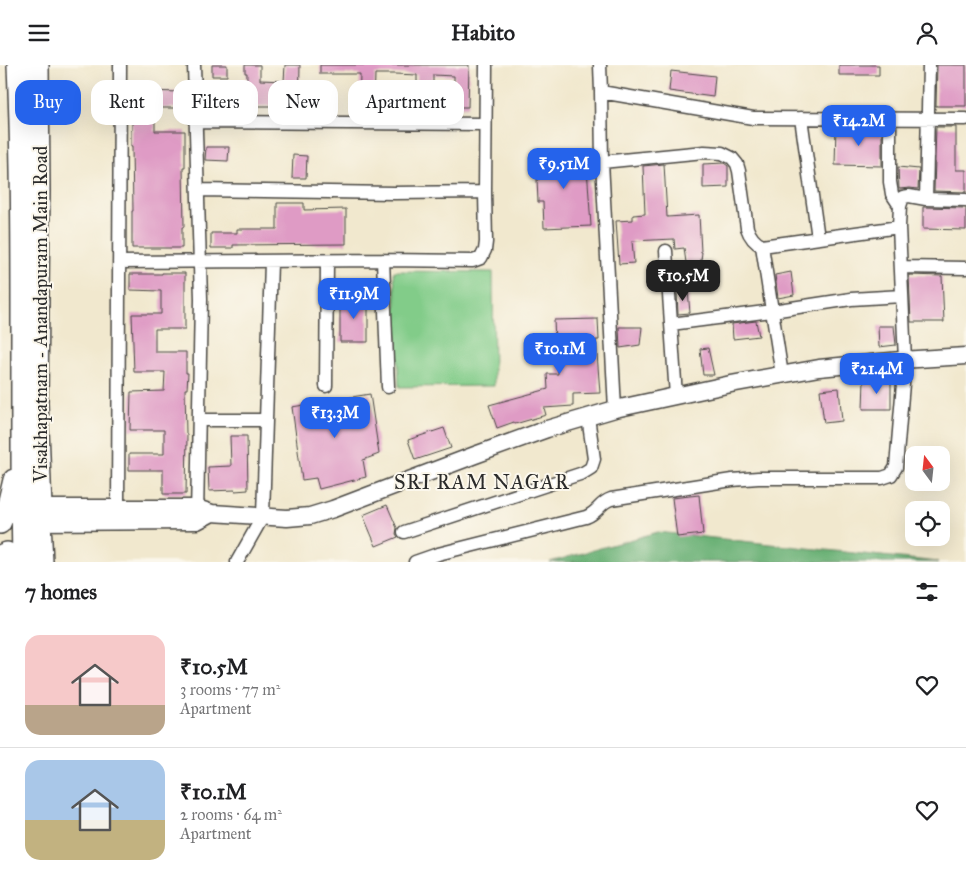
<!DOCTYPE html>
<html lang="en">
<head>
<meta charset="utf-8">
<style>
  body { margin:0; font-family:"IM FELL Great Primer",serif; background:#f6f6f6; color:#202124; height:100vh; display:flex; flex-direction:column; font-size:19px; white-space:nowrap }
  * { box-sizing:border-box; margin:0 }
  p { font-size:16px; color:#757577 }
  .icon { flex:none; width:28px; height:28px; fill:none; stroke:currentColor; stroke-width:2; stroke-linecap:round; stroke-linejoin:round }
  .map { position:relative; height:497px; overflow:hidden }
  .sheet { display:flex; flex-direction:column; background:#fff; flex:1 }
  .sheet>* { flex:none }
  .hud { position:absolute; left:15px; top:15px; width:500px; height:45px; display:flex; gap:10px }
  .needle { width:32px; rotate:345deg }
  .fabs { position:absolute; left:905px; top:381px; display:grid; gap:10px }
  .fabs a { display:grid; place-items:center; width:45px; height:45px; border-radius:10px; background:#fff; box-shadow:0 5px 20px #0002; font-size:25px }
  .price { position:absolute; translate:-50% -42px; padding:0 11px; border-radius:10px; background:#2563eb; color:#fff; font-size:16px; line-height:32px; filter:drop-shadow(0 1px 2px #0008) }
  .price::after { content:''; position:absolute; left:50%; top:30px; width:15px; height:11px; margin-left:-8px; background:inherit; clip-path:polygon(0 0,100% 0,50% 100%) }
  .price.active { background:#222; color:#fff }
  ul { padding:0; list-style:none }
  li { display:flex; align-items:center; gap:15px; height:125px; padding:0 25px }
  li+li { border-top:1px solid #e0e0e0 }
  li span { display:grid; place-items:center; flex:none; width:140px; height:100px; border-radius:15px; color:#555 }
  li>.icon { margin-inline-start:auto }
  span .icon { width:60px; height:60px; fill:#fffc; stroke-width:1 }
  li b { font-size:21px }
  h2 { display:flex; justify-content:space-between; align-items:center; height:60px; padding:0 25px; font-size:21px }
  .tag { padding:0 18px; border-radius:15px; background:#fff; box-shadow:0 5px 20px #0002; font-size:18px; line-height:45px }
  .tag.active { background:#2563eb; color:#fff }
  header { display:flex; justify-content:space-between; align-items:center; height:65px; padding:0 25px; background:#fff; font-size:22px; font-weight:700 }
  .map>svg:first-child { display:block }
</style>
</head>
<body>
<header><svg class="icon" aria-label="menu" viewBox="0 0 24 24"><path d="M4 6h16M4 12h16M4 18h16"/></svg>Habito<svg class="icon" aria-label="person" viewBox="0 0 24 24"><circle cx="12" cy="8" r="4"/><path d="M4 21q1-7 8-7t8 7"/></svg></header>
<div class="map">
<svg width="966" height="497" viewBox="0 0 966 497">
  <rect width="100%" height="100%" fill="#fbf7ec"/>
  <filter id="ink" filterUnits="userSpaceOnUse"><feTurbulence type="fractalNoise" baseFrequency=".02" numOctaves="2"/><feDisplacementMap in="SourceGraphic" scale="10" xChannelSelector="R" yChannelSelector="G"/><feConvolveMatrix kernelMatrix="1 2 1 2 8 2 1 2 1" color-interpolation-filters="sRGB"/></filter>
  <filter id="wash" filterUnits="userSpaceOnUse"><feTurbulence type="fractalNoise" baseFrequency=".0096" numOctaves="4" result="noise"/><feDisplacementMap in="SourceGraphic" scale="20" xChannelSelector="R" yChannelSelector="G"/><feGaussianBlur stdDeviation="1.12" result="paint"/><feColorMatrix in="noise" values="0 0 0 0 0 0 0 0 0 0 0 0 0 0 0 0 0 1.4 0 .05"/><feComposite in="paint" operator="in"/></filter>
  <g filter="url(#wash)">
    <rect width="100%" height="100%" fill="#f1e8ce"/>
    <!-- green -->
    <path fill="#82cc89" stroke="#567c5a" d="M 394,206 L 493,207 L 494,321 L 399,322 Z"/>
    <!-- forest -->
    <path fill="#69b075" stroke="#4a6e50" d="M 658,467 L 938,497 L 550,497 Z"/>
    <g id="blocks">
      <!-- building -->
      <path fill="#df9bc5" d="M 212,0 L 227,0 L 227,11 L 212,11 Z
        M 245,0 L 260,0 L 260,15 L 284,16 L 285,0 L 300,0 L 299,41 L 246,41 L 247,8 L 245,8 Z
        M 320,0 L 469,0 L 468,42 L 454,42 L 454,11 L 433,10 L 433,42 L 417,41 L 417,10 L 395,9 L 375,9 L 374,41 L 359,41 L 360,9 L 320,9 Z
        M 839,0 L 879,0 L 879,10 L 839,10 Z
        M 937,0 L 966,0 L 966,41 L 936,41 Z
        M 671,6 L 715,11 L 713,32 L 669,26 Z
        M 132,26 L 186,27 L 185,43 L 155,43 L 155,66 L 185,66 L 185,102 L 183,102 L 184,162 L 182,162 L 182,183 L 132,183 L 132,146 L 133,146 L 132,81 L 131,81 L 131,65 L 132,65 Z
        M 836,62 L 882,63 L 882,101 L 835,100 Z
        M 936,62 L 956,62 L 956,105 L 966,105 L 966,127 L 934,126 Z
        M 206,82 L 229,82 L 228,96 L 205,95 Z
        M 586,88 L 591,161 L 544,163 L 543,137 L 538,137 L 537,114 L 540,114 L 539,90 Z
        M 293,90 L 307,91 L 306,113 L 292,113 Z
        M 724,98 L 728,101 L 728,122 L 703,123 L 703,99 Z
        M 664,99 L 667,152 L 699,150 L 701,187 L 702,187 L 700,204 L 687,205 L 684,183 L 675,184 L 674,174 L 632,176 L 634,198 L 619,199 L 616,156 L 633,155 L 633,150 L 645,149 L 643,101 Z
        M 898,102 L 919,104 L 918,124 L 910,123 L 899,124 Z
        M 277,138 L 304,138 L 304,145 L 346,144 L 346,179 L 233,180 L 233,183 L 211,183 L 211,168 L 237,168 L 237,164 L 277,164 Z
        M 923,142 L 966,143 L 966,165 L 923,164 Z
        M 791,207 L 794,230 L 778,233 L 775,210 Z
        M 162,208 L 185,208 L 185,264 L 155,264 L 155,287 L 186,287 L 186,308 L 188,308 L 187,324 L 185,324 L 186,369 L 187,369 L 186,429 L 163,429 L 163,405 L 129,405 L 129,389 L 164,389 L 164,365 L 130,365 L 131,327 L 164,326 L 165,307 L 134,307 L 132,249 L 161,249 L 161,226 L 130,225 L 130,209 L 162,209 Z
        M 909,210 L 942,211 L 944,257 L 911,257 Z
        M 688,225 L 690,248 L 678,249 L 677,226 Z
        M 340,234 L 368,234 L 368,277 L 340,277 Z
        M 598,254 L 599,275 L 596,275 L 600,328 L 573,329 L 573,341 L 544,343 L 546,350 L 515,359 L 514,357 L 497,363 L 489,340 L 548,324 L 547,309 L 558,309 L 557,276 L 555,276 L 554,255 Z
        M 756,256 L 759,271 L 733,274 L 732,259 Z
        M 878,261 L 894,261 L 896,280 L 879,282 Z
        M 619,262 L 642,262 L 640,280 L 620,283 Z
        M 708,283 L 714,310 L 703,310 L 700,284 Z
        M 864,315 L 891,316 L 891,344 L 863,344 Z
        M 839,323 L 842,356 L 824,358 L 820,325 Z
        M 370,329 L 379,389 L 363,395 L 366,412 L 319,424 L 316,413 L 302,415 L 292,342 Z
        M 444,363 L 451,383 L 415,395 L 408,375 Z
        M 230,371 L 247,371 L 248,425 L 235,426 L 235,425 L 209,426 L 208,402 L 231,401 Z
        M 699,430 L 703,469 L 677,472 L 672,433 Z
        M 387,440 L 397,463 L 396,469 L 398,472 L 376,481 L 363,450 Z"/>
    </g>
  </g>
  <g filter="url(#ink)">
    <use href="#blocks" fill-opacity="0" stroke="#494743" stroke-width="1"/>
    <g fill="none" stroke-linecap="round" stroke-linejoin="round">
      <defs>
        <path id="minor" d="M 194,0 L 201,234 L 197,452
          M 600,0 L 601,27 L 602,97 L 615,344
          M 601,27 L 753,53 L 966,54
          M 801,53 L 818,173
          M 890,53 L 890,117 L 892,129 L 900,141
          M 195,57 L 485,59
          M 602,97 L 704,87 L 722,88 L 732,93 L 737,99 L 739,106 L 747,163 C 750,172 754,177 762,181 L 782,310
          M 198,125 L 394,128 L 485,127
          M 926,134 L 929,0
          M 762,181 L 899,162
          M 666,186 L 676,331
          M 383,195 L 388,322
          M 119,197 L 383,195 L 473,196 L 481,193 L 485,185 L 486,177 L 485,127 L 486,0
          M 901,202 L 966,203
          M 671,259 L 772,246 L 851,234 L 902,231
          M 326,321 L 327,196
          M 199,355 L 266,355
          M 118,442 L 120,0
          M 404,467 L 583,408 L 591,403 L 594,394 L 588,352
          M 237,497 L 263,451 L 271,197
          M 415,497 L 438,489 L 586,452 C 599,447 599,438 611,434 L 732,415 L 758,413 L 882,413 L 891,410 L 896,402 L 905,295 L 899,162 L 900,141 L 903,132 L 909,131 L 926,134 L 966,135"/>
        <path id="tertiary" d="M 30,443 L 197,443 L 212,448 L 287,453 L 310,451 L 333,444 L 475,390 L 547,364 L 615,344 L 731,319 L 819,303 L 901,295 L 966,291
          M 29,457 L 197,456 L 212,448"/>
        <path id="primary" d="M 18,0 C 25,166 20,331 23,497
          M 38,0 L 39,126 L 37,338 L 41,443 L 40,457 L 42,497
          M 0,458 L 8,440 L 14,415
          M 0,491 L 7,488 L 16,492 L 21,497"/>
      </defs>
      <!-- minor casing -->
      <use href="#minor" stroke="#494743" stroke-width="15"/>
      <!-- tertiary casing -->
      <use href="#tertiary" stroke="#494743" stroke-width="19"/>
      <!-- primary casing -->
      <use href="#primary" stroke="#494743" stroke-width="24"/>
      <!-- minor -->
      <use href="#minor" stroke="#fff" stroke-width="12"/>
      <!-- tertiary -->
      <use href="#tertiary" stroke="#fff" stroke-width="16"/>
      <!-- primary -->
      <use href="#primary" stroke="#fff" stroke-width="21"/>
    </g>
  </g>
  <g text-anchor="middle" stroke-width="4" stroke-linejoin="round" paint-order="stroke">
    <!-- street labels -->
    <g font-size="19" fill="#2b2b2b" stroke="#fbf7ec">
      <text transform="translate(40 249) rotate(-90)" y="7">Visakhapatnam - Anandapuram Main Road</text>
    </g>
    <!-- neighbourhood labels -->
    <g font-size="20" letter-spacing="1" fill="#2b2b2b" stroke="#fbf7ec">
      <text x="482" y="424">SRI RAM NAGAR</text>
    </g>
  </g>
</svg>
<div class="fabs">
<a><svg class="needle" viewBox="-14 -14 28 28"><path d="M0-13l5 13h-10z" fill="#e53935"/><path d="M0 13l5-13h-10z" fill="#757577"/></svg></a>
<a><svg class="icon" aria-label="locate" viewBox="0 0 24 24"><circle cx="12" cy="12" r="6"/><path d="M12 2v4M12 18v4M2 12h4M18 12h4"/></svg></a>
</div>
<b class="price" style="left:859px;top:82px">₹14.2M</b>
<b class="price" style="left:564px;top:125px">₹9.51M</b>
<b class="price active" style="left:683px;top:237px">₹10.5M</b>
<b class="price" style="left:354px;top:255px">₹11.9M</b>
<b class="price" style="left:560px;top:310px">₹10.1M</b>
<b class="price" style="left:877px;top:330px">₹21.4M</b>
<b class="price" style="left:335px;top:374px">₹13.3M</b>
<div class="hud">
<a class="tag active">Buy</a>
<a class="tag">Rent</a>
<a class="tag">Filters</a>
<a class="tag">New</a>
<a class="tag">Apartment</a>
</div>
</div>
<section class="sheet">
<h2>7 homes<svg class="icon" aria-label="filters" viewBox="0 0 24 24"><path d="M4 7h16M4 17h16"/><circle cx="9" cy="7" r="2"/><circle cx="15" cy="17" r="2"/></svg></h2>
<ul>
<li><span style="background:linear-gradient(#f6c9c9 70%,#b9a48a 0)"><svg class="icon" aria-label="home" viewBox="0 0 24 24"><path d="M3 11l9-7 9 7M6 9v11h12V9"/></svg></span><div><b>₹10.5M</b><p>3 rooms · 77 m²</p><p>Apartment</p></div><svg class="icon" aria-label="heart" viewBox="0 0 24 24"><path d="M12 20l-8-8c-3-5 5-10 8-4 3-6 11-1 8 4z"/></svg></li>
<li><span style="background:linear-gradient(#a9c7e8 60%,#c2b280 0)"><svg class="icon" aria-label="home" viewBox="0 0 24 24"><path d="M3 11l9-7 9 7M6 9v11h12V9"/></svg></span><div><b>₹10.1M</b><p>2 rooms · 64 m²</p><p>Apartment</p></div><svg class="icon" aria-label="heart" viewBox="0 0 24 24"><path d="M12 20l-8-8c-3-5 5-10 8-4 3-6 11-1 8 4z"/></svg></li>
</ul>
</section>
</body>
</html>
